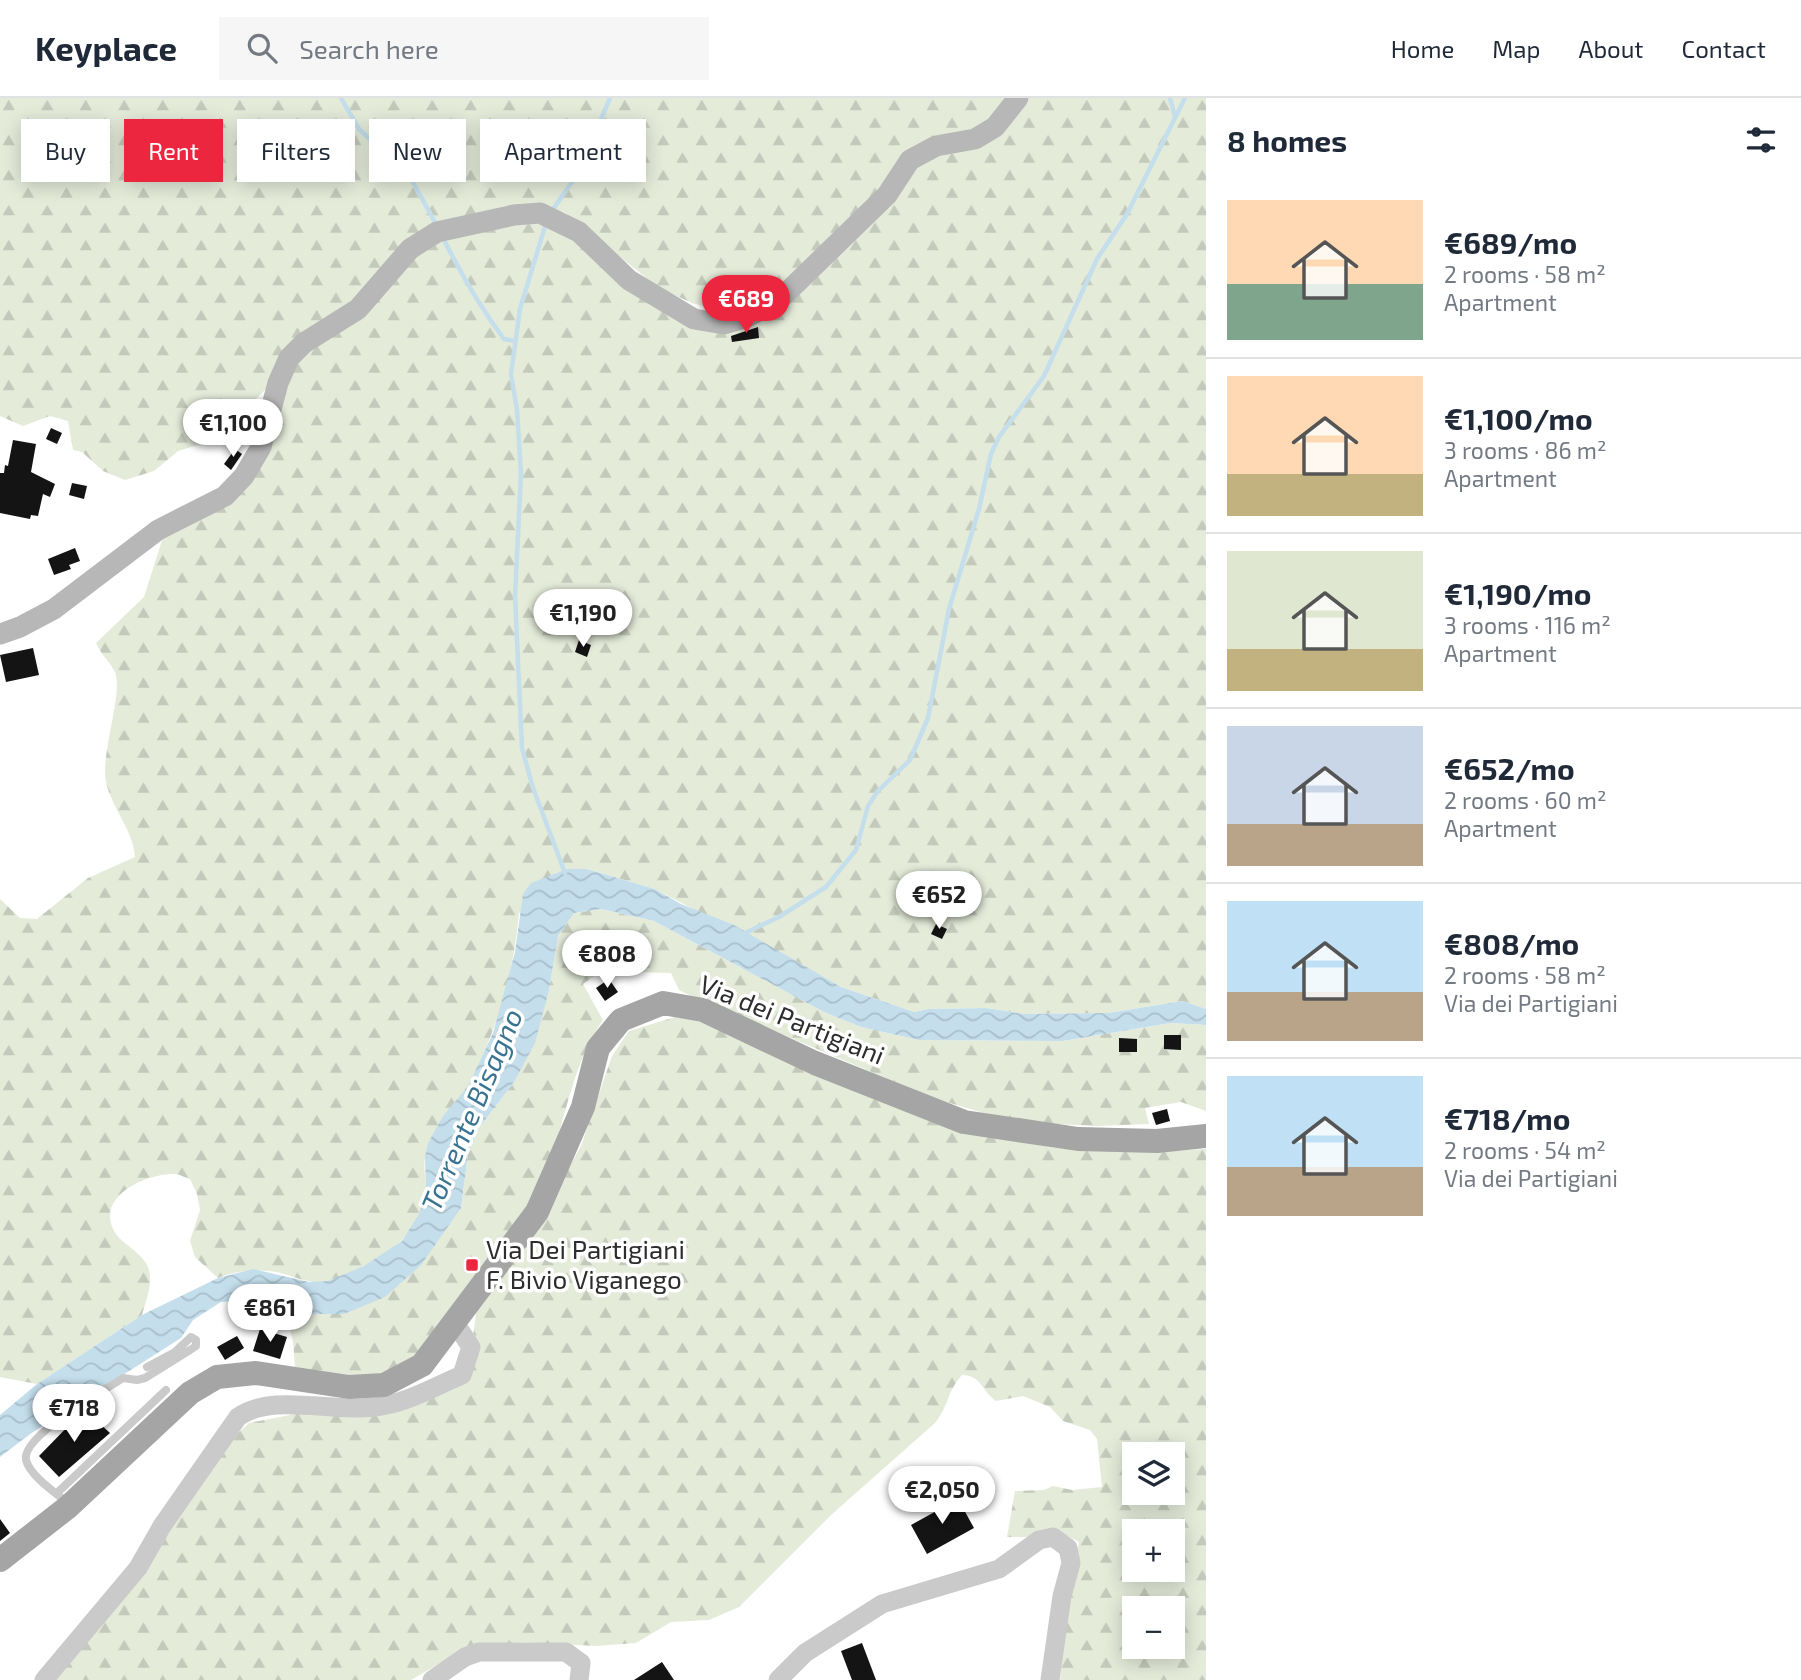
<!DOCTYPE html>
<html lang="en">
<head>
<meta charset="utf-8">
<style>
  body { margin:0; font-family:"Exo 2",sans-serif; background:#f6f6f7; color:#1f2937; height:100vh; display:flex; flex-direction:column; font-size:26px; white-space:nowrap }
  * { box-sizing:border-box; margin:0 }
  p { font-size:23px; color:#747a83 }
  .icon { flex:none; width:38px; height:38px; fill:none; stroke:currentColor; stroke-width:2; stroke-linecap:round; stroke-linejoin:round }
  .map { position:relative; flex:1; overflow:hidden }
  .side { display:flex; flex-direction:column; background:#fff; width:595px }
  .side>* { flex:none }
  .banner { position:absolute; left:21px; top:21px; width:665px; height:63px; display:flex; gap:14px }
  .tools { position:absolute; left:1122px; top:1344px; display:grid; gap:14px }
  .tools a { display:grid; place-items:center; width:63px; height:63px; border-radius:0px; background:#fff; box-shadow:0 4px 18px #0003; font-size:35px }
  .price { position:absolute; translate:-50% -60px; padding:0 16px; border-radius:24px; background:#fff; color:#222; font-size:23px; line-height:46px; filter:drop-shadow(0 2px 4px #0008) }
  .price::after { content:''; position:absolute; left:50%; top:42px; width:21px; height:16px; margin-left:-10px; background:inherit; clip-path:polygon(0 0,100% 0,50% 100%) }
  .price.selected { background:#ec263e; color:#fff }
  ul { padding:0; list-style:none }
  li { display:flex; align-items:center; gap:21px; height:175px; padding:0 21px }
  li+li { border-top:2px solid #e0e1e3 }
  li span { display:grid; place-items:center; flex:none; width:196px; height:140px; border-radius:0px; color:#555 }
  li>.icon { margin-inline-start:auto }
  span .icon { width:84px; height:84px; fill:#fffc; stroke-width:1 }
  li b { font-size:30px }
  h2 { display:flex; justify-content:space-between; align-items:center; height:84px; padding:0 21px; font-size:30px }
  .chip { padding:0 24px; border-radius:0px; background:#fff; box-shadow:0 4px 18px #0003; font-size:24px; line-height:63px }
  .chip.selected { background:#ec263e; color:#fff }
  header { display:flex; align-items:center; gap:42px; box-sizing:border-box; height:98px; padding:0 35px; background:#fff; border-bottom:2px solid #e0e1e3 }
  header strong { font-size:33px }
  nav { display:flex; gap:38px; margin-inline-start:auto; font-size:24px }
  .search { width:490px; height:63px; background:#f6f6f7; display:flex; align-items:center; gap:18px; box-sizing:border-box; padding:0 24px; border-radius:0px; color:#747a83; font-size:26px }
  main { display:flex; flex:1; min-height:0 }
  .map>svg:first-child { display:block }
</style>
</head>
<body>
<header>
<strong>Keyplace</strong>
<div class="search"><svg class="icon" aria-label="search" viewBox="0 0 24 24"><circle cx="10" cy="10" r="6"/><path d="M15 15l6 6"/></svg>Search here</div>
<nav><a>Home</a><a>Map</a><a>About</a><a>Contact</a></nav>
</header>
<main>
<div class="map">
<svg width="1206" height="1582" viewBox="0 0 1206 1582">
  <defs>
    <pattern id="forest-firs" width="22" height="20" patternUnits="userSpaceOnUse" patternTransform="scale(1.75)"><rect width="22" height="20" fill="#e4ebd9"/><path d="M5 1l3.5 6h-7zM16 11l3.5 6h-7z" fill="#c4cabb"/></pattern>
    <pattern id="water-waves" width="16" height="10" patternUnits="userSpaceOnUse" patternTransform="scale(1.75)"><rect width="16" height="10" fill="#c4deec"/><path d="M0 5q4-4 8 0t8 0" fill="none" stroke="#a9bfcb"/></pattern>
  </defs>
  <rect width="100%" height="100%" fill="#fff"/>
  <!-- forest -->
  <path fill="url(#forest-firs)" fill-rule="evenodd" d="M 0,0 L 1012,0 L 994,21 L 976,31 L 923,45 L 875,101 L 804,168 L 753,208 L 720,213 L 692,205 L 659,190 L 565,115 L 547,109 L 438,128 L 246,310 L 230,337 L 178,353 L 154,373 L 125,382 L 103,373 L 82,354 L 73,352 L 68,323 L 50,318 L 23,328 L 0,318 Z
    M 1029,0 L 1206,0 L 1206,911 L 1183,903 L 1108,915 L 1024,916 L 986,910 L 928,911 L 914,914 L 841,889 L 655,791 L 587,771 L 519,815 C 514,874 497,934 468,987 C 455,1011 430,1030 425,1059 C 423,1071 427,1084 426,1096 C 425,1110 412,1132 401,1143 C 384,1161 355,1173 332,1182 C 311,1190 291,1175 270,1173 C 253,1172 234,1173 218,1180 L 195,1159 L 190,1143 L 200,1112 L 197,1096 L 190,1081 C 186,1080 179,1076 175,1076 C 147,1075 95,1098 114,1133 C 122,1147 141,1153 148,1169 C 154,1184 146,1202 142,1217 L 37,1286 L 0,1279 L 0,801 L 20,820 L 37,821 L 88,780 L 135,759 C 133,731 112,711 106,684 C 100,655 125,592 114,572 C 108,562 101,556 96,545 L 144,499 L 163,439 L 228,403 L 296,265 L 416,158 L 440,143 L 516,125 L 539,123 L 574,141 L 624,189 L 748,228 L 916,69 L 939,56 L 1001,35 Z
    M 601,811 L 654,823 L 824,914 L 861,929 L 919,942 L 1063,943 L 1170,925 L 1206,927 L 1206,1013 L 1181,1004 L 1145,1010 L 1149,1026 L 1096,1028 L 1014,1024 L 933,1000 L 687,896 L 679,892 L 671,875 L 633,874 L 619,861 L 583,886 L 603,922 C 572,966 566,1022 547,1071 C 531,1112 435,1249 399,1271 C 369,1289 327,1274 295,1269 C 294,1258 294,1245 291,1235 C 286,1216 257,1219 249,1202 L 301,1216 L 461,1110 L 468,1055 L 479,1030 L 514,984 L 549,892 L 558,838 L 574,815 Z
    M 675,919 L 704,924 L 961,1034 L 1056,1050 L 1156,1054 L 1206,1051 L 1206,1582 L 1060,1582 L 1067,1511 L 1079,1444 L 1054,1431 L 1027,1439 L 1007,1439 L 1015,1393 L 1044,1392 L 1053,1388 L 1072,1392 L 1102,1389 L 1097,1341 L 1090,1332 L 1063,1323 L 1050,1309 L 1023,1298 L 996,1303 C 982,1293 981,1277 962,1277 C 946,1295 950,1306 935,1325 L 831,1417 L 739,1509 L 709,1522 L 671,1524 L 636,1545 L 596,1548 L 524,1544 L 470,1548 L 411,1582 L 50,1582 L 233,1340 L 249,1325 L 467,1283 L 477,1208 L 546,1110 L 581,1048 L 612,958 L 629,933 ZM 1134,1356 L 1172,1356 L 1172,1395 L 1134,1395 ZM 1134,1433 L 1172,1433 L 1172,1472 L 1134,1472 ZM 1134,1510 L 1172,1510 L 1172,1549 L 1134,1549 Z"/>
  <!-- water -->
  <path fill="url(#water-waves)" d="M 567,771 L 587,771 L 655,791 L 681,806 L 734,827 L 841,889 L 914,914 L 928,911 L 986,910 L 1024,916 L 1108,915 L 1183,903 L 1206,911 L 1206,927 L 1170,925 L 1063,943 L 919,942 L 861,929 L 824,914 L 654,823 L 601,811 L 574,815 L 558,838 L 549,892 L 535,945 L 514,984 L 479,1030 L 468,1055 L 461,1110 L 421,1167 L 385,1199 L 344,1216 L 301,1216 L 249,1202 L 221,1204 L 193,1222 L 181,1240 L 30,1336 L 0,1359 L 0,1317 L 37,1286 L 142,1217 L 218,1180 L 253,1171 L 309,1184 L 328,1183 L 364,1168 L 402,1143 L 419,1116 L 426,1098 L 425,1058 L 428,1045 L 443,1018 L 468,988 L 493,935 L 515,854 L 523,796 L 531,785 Z"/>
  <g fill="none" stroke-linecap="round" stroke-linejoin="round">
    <!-- stream -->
    <path stroke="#c4deec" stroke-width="4.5" d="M 341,0 L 359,31 L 410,79 L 436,126
      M 1170,0 L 1175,19
      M 551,114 L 577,77 L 610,0
      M 546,125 L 520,211 L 511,276 L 517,312 L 521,376 L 515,498 L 522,650 L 533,690 L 565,775
      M 443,140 C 461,176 480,209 504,241 L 515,243
      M 743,836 L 779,819 L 826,789 L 856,752 L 868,708 L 878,693 L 910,662 L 928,620 L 949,511 L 979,411 L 991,356 L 999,339 L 1044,278 L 1097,161 L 1127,116 L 1185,0"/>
  </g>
  <!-- building -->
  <path fill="#141414" d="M 758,229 L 759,240 L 732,244 L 731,238 Z
    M 51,330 L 62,335 L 57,346 L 46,341 Z
    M 13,342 L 36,346 L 31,374 L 55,386 L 50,399 L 43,396 L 38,418 L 31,417 L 30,421 L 0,415 L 0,375 L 4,375 L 5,367 L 8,368 Z
    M 235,351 L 242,356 L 231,372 L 224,366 Z
    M 72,385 L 87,388 L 84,401 L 69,397 Z
    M 75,450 L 80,463 L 69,467 L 71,471 L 54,477 L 48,461 Z
    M 579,542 L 591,547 L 587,559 L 575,554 Z
    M 33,550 L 39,577 L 6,584 L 0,557 Z
    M 936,826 L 947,831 L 942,841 L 931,836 Z
    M 609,881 L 618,894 L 605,903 L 596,890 Z
    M 1164,937 L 1181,937 L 1181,952 L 1164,951 Z
    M 1119,940 L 1137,941 L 1137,954 L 1119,954 Z
    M 1167,1011 L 1170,1023 L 1156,1027 L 1152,1015 Z
    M 260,1231 L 287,1239 L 280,1261 L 253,1253 Z
    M 237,1238 L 244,1250 L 225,1262 L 217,1249 Z
    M 87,1314 L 110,1335 L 59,1379 L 39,1358 L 77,1319 L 79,1322 Z
    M 958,1401 L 974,1430 L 927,1456 L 911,1427 Z
    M 0,1421 L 10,1435 L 0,1443 Z
    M 862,1545 L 873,1574 L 876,1582 L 852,1582 L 841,1553 Z
    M 662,1564 L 674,1582 L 634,1582 Z"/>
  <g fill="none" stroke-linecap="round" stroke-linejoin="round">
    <!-- service -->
    <path stroke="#cacaca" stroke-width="8" d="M 57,1395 L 166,1292
      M 68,1405 C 56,1395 30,1378 26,1362 C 21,1338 104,1293 123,1280 L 137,1282 L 145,1280 L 190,1252 L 196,1248 L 196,1242 L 191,1239 L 175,1254 L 147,1269"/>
    <!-- tertiary -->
    <path stroke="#cacaca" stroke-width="19" d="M 44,1582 L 138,1470 L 162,1428 L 238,1319 C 275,1293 339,1318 386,1307 C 412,1302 438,1287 462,1277 L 471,1249 L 455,1225
      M 432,1582 L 465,1559 L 479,1554 L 566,1554 L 581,1565 L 579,1582
      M 778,1582 L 805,1555 L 882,1506 L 999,1471 L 1039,1442 L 1053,1439 L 1068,1450 L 1071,1465 L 1062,1498 L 1050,1582"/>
    <!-- secondary -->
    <path stroke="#b7b7b7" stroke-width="21" d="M 0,536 L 20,529 L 54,511 L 158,432 L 225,398 L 244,378 L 261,349 L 278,285 L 289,260 L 304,245 L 358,211 L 410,151 L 437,134 L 514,117 L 540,115 L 579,134 L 629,182 L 694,221 L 724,226 L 745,220 L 777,204 L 887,97 L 910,62 L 936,48 L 975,41 L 995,29 L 1018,0"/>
    <!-- primary -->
    <path stroke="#a5a5a5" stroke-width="24" d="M 0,1462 L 68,1409 L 190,1295 L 217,1279 L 256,1275 L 349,1289 L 384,1287 L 422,1267 L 537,1114 L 583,1009 L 598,950 L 621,922 L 663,905 L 703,912 L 815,965 L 964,1024 L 1078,1041 L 1157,1043 L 1206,1038"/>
  </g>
  <!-- markers -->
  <rect fill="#ec263e" stroke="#fff" stroke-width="2.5" x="465" y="1160" width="14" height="14" rx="3.5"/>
  <g text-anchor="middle" stroke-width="7" stroke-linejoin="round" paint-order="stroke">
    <!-- street labels -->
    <g font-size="26" fill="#2d2d2d" stroke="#fff">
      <text transform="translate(792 922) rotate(22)" y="9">Via dei Partigiani</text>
    </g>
    <!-- poi labels -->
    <g font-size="26" fill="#2d2d2d" stroke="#fff" text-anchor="start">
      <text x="486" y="1161">Via Dei Partigiani<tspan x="486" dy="30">F. Bivio Viganego</tspan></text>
    </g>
    <!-- water labels -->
    <g font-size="28" font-style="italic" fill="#387391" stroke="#fff">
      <text transform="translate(472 1012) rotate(-67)" y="10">Torrente Bisagno</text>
    </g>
  </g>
</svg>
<div class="tools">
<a><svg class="icon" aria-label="layers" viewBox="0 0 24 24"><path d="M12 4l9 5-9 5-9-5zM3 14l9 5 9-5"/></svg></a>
<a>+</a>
<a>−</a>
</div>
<b class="price selected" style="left:746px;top:237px">€689</b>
<b class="price" style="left:233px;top:361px">€1,100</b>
<b class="price" style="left:583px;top:551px">€1,190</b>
<b class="price" style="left:939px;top:833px">€652</b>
<b class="price" style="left:607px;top:892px">€808</b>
<b class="price" style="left:270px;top:1246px">€861</b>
<b class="price" style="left:74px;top:1346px">€718</b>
<b class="price" style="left:942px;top:1428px">€2,050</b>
<div class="banner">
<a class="chip">Buy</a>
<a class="chip selected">Rent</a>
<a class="chip">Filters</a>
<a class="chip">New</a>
<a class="chip">Apartment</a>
</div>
</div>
<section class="side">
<h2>8 homes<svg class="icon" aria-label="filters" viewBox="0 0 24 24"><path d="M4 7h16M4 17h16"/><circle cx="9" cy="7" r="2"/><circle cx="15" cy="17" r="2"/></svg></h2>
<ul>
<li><span style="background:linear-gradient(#ffd9b3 60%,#7fa58c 0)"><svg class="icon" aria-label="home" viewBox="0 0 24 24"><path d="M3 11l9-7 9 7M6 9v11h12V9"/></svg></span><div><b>€689/mo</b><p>2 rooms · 58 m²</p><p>Apartment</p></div></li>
<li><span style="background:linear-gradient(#ffd9b3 70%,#c2b280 0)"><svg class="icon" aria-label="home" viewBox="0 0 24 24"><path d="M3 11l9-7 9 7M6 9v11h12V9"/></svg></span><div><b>€1,100/mo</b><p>3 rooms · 86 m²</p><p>Apartment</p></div></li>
<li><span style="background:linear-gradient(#dfe7d0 70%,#c2b280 0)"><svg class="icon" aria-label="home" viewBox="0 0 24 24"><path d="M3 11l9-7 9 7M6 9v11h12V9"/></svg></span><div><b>€1,190/mo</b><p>3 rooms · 116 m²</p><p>Apartment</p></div></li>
<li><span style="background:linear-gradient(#c9d6e8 70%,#b9a48a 0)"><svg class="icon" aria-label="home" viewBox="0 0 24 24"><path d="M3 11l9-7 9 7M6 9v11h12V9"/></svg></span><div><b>€652/mo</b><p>2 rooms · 60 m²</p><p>Apartment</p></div></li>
<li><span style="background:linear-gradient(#bfe0f5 65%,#b9a48a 0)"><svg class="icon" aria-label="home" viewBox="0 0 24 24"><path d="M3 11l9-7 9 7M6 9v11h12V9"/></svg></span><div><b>€808/mo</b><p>2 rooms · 58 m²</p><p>Via dei Partigiani</p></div></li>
<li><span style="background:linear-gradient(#bfe0f5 65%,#b9a48a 0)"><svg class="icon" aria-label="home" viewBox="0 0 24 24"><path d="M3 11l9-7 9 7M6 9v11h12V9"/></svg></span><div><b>€718/mo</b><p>2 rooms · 54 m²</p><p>Via dei Partigiani</p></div></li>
</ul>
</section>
</main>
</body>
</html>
